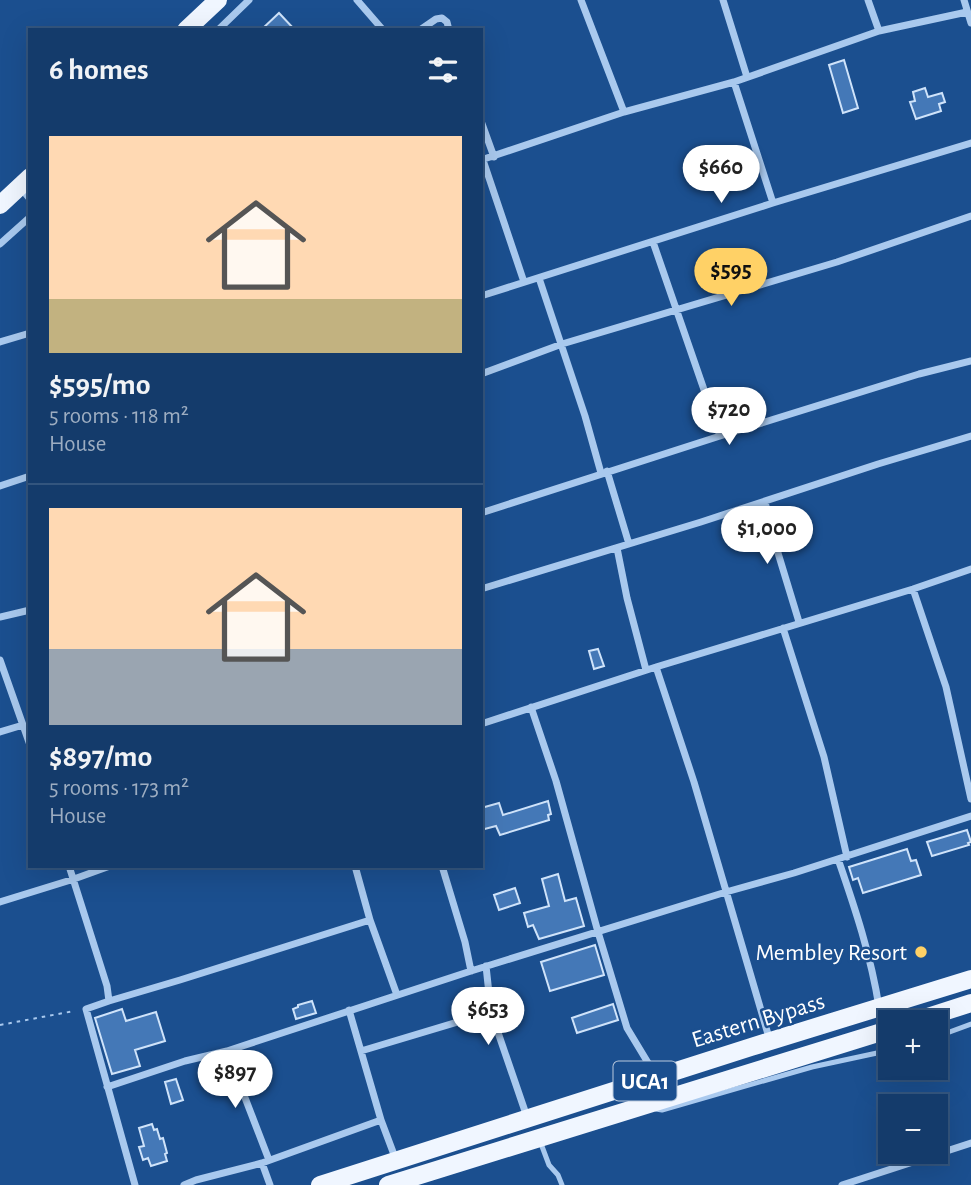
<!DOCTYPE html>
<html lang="en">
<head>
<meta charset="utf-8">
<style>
  body { margin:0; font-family:"Alegreya Sans",sans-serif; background:#214673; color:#f1f3f6; height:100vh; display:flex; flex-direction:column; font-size:26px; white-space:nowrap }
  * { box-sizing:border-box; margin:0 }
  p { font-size:23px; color:#9dadc1 }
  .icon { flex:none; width:38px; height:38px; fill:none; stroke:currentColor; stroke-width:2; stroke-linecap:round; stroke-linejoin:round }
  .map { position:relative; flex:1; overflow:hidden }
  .sheet { position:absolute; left:28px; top:28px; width:455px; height:840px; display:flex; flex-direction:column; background:#143b6b; border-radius:0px; box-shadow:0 7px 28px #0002,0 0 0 2px #33557e }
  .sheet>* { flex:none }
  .fabs { position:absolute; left:878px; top:1010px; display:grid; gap:14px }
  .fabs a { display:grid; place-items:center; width:70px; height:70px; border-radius:0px; background:#143b6b; box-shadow:0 7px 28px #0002,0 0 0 2px #33557e; font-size:35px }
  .price { position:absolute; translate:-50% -60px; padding:0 16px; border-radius:24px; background:#fff; color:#222; font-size:23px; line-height:46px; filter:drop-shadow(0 2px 4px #0008) }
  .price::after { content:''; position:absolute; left:50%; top:42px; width:21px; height:16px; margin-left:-10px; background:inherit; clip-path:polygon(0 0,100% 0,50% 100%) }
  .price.active { background:#ffd166; color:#111 }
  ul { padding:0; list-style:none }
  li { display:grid; align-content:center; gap:14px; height:371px; padding:0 21px }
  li+li { border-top:2px solid #33557e }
  li span { display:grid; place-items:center; height:217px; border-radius:0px; color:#555 }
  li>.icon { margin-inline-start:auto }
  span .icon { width:126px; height:126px; fill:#fffc; stroke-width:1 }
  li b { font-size:30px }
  h2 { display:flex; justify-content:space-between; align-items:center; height:84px; padding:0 21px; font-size:30px }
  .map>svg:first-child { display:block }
</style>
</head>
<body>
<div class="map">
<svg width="971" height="1185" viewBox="0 0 971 1185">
  <rect width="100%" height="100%" fill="#1b4f8f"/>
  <!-- building -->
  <path fill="#4478b7" stroke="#cfe3fa" stroke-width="2" d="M 279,13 L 295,30 L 261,30 Z
    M 844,60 L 858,108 L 843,113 L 829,65 Z
    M 925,88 L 928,97 L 942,93 L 945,102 L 939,104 L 941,111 L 916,119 L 910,102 L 915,101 L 913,92 Z
    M 598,649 L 604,666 L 594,669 L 589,651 Z
    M 548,801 L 551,814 L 548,815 L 549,820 L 500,835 L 496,826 L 481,830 L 481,808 L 499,803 L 503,815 Z
    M 967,830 L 971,842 L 968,843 L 969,845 L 932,856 L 927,842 Z
    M 907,849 L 911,861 L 916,860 L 921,875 L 863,893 L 858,878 L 853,880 L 849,867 Z
    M 558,874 L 565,901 L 576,898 L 584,926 L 539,939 L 533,925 L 528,927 L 524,913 L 549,906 L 542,879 Z
    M 515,888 L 520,903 L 499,910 L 494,895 Z
    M 595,945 L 604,975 L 550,991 L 541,962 Z
    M 312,1001 L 316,1013 L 296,1019 L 293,1009 L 298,1007 L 298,1005 Z
    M 613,1004 L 618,1020 L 577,1033 L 572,1018 Z
    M 122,1009 L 126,1021 L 156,1012 L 165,1041 L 135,1050 L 140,1066 L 112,1074 L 95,1018 Z
    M 176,1079 L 183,1100 L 171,1104 L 165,1082 Z
    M 152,1124 L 154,1130 L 157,1129 L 160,1139 L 163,1138 L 167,1153 L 165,1154 L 167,1161 L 151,1166 L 148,1158 L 143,1160 L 139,1147 L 144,1146 L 139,1128 Z"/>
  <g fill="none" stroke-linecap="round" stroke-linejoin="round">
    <!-- path -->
    <path stroke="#a9c9ee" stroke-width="2" stroke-dasharray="3.5 5" stroke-linecap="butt" d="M 0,1025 L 74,1011"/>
    <!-- lane -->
    <path stroke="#a9c9ee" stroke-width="5" d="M 936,1037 L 971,1024
      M 656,1109 L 662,1110 L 812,1067 L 891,1050
      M 540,1141 L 549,1165 L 558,1175 L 562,1185"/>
    <!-- street -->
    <path stroke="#a9c9ee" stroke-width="7" d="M 357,0 L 383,30
      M 581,0 L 624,112
      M 723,0 L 747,77
      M 868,0 L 879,31
      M 964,0 L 971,23
      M 218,30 L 249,0
      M 420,30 L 436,19 L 442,18 L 447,22 L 449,30
      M 734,82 L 773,203
      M 481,121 L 494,157
      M 481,160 L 624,112 L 734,82 L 879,31 L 967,12
      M 483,160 L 524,282
      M 20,187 L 30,199
      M 653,242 L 720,436
      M 0,244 L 30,217
      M 539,278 L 585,416 L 601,473
      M 481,296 L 773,203 L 971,143
      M 0,342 L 30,333
      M 481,374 L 562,344 L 837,262 L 971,216
      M 607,471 L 629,544
      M 0,486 L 30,476
      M 765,502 L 778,553 L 799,622
      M 481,513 L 720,436 L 919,374 L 971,361
      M 617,548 L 627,598 L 646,670
      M 481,589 L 701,522 L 878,464 L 971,436
      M 913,589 L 946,687 L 971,799
      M 0,617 L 30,610
      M 783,628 L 824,757 L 847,857
      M 0,660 L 30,745
      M 656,667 L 694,782 L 770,1041
      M 531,707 L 556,781 L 598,932 L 627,1028 L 656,1076
      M 481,724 L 656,667 L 913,589 L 971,569
      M 0,732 L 23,725
      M 838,859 C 855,908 871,956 879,1007
      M 69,866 L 107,986 L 109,1001 L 86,1009 L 135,1185
      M 355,866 L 370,920 L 397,995
      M 442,866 L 465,942 L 471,971
      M 0,902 L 74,879 L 110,866
      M 486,966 L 491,1012 L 527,1117
      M 109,1001 L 180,980 L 370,920
      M 349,1010 L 381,1120 L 396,1160
      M 227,1051 L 269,1160
      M 361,1051 L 491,1012
      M 107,1087 L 185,1061 L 227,1051 L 471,971 L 726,892 L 794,873 L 971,816
      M 262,1163 L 270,1185
      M 184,1185 L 196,1180 L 262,1163 L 381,1120
      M 842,1185 L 971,1143"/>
    <!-- primary -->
    <path stroke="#f0f6ff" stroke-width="18" d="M 186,30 L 218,0
      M 0,205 L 30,177
      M 912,1022 L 971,1003
      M 320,1185 L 751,1047 L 971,979
      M 388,1185 L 891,1029"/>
  </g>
  <!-- markers -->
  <circle fill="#ffd166" stroke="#1b4f8f" stroke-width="2.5" cx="921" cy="952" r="7"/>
  <g text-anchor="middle" stroke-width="5" stroke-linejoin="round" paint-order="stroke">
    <!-- shield labels -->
    <rect fill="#1b4f8f" stroke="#bbcadd" stroke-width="2" x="613.5" y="1061.5" width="63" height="39" rx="5"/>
    <g font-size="23" font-weight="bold" fill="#fff">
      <text x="645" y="1089">UCA1</text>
    </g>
    <!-- poi labels -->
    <g font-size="24" fill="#fff" stroke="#1b4f8f" text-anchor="end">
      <text x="907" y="960">Membley Resort</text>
    </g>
    <!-- street labels -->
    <g font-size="24" fill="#fff" stroke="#1b4f8f">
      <text transform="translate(758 1020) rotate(-17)" y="8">Eastern Bypass</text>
    </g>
  </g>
</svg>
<div class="fabs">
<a>+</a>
<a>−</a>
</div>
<b class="price" style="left:721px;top:205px">$660</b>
<b class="price active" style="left:731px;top:308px">$595</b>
<b class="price" style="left:729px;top:447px">$720</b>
<b class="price" style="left:767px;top:566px">$1,000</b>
<b class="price" style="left:488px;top:1047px">$653</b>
<b class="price" style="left:235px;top:1110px">$897</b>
<section class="sheet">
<h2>6 homes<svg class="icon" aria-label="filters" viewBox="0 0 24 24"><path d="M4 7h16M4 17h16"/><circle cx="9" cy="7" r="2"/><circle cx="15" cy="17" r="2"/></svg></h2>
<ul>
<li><span style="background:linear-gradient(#ffd9b3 75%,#c2b280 0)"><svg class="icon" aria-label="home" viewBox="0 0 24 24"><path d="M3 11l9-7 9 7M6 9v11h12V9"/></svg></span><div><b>$595/mo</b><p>5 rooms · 118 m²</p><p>House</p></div></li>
<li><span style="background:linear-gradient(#ffd9b3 65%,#9aa5b1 0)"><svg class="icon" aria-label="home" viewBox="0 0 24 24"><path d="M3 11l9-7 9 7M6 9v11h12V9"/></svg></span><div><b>$897/mo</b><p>5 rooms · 173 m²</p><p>House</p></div></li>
</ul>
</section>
</div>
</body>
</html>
